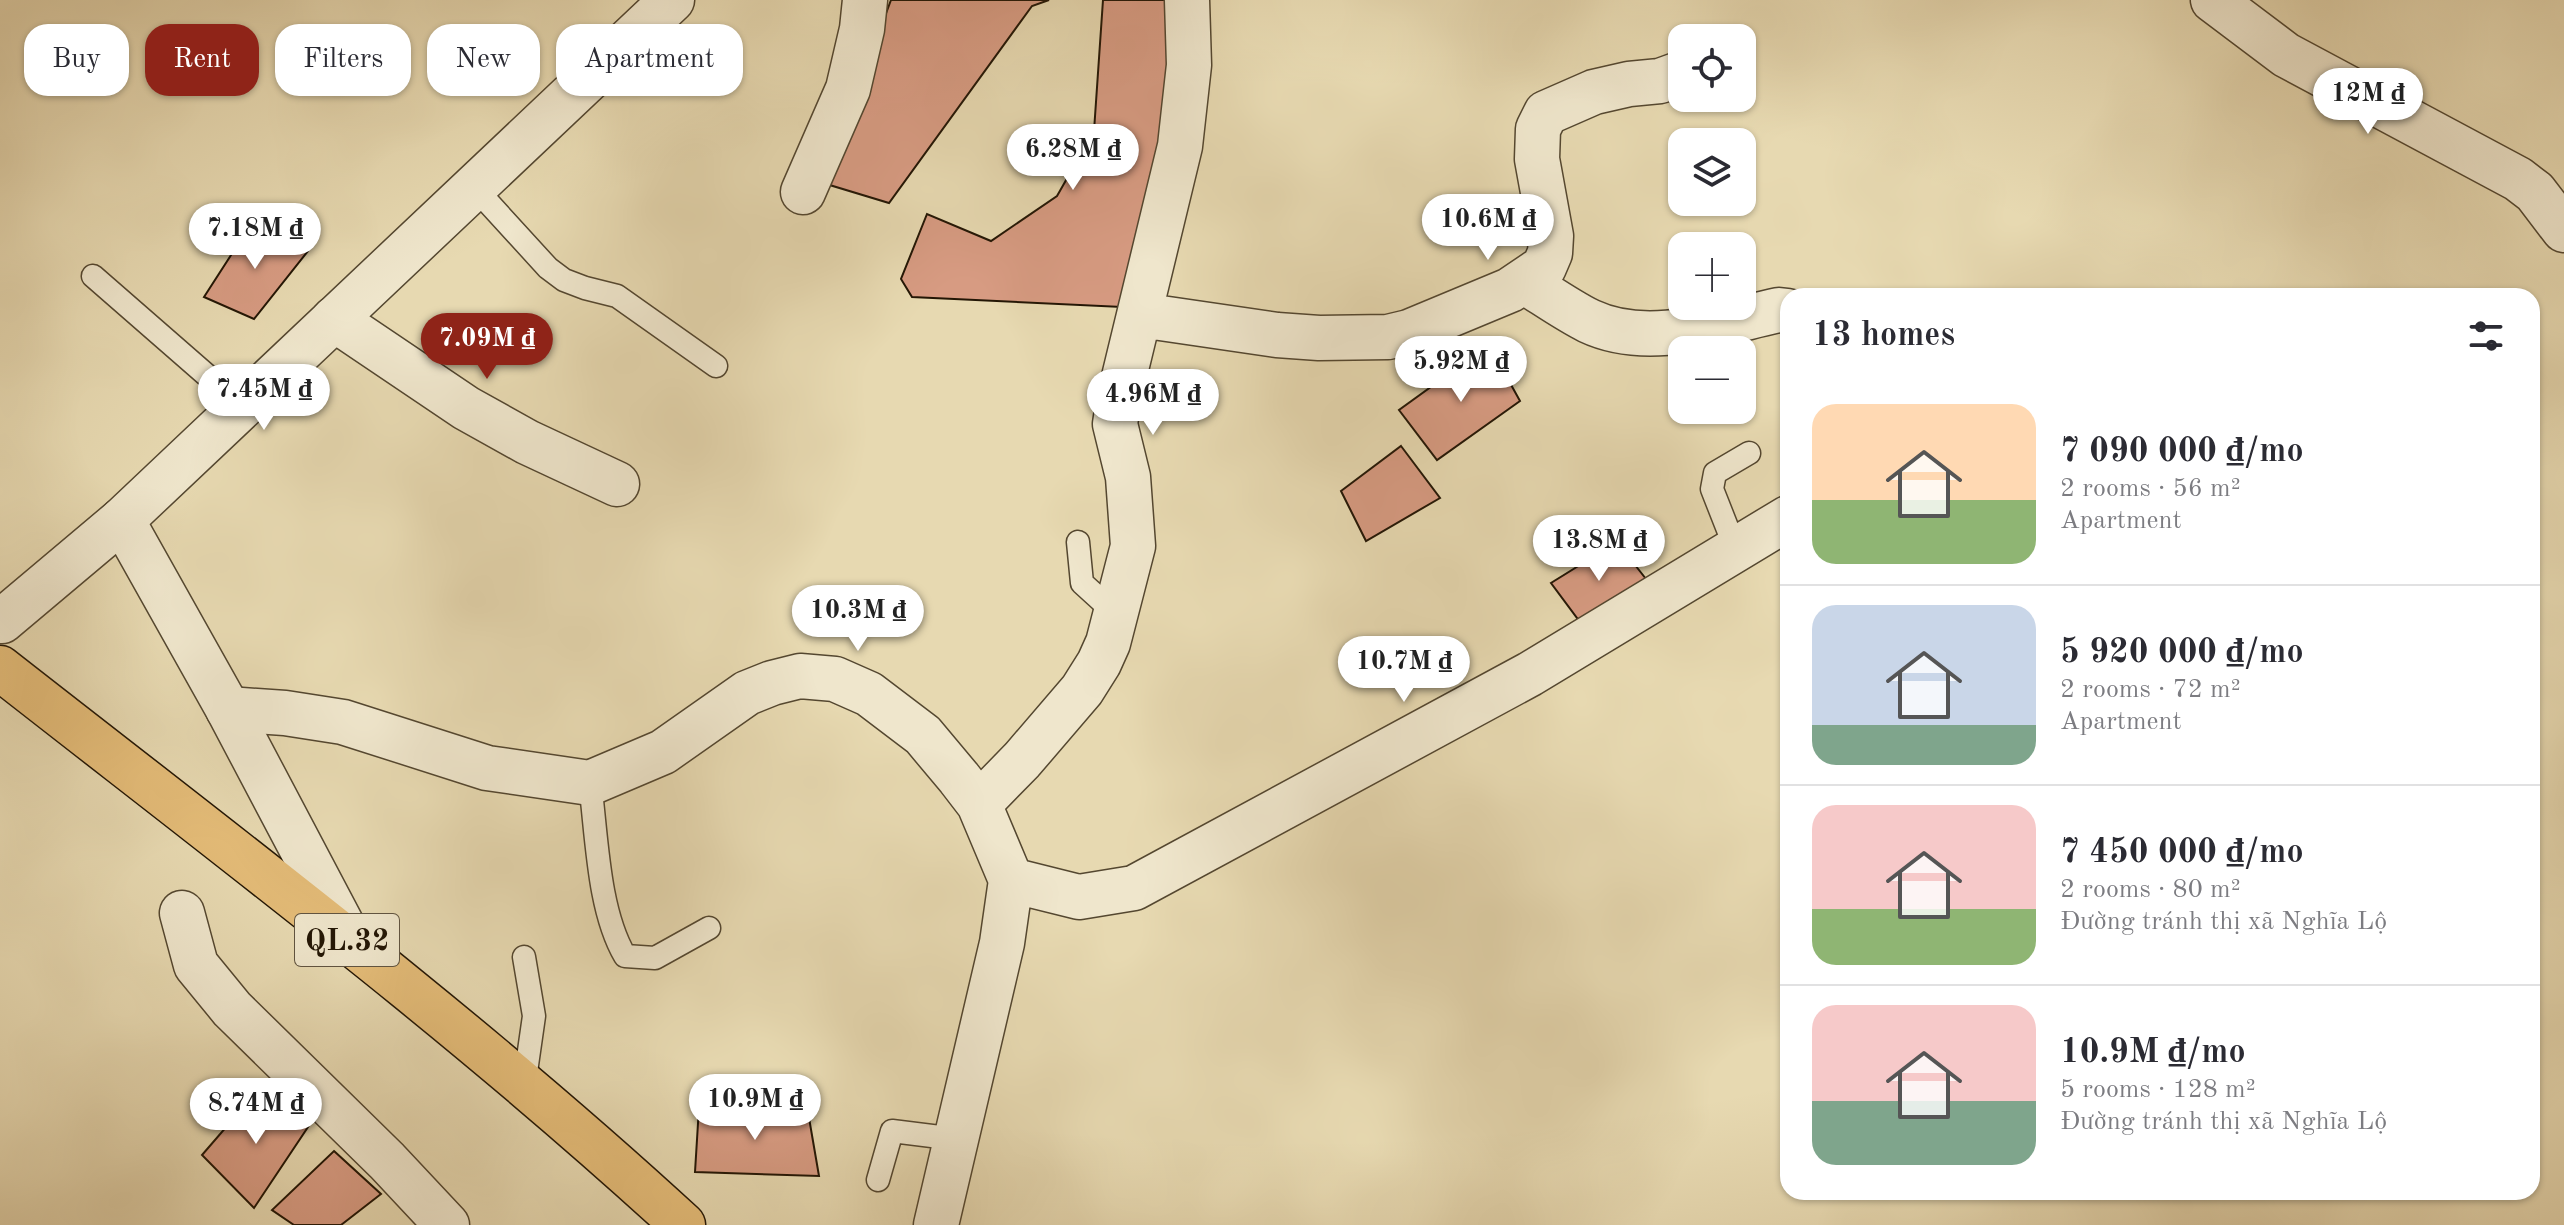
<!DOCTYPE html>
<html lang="en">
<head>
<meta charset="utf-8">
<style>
  body { margin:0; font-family:"Old Standard TT",serif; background:#f7f7f7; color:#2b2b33; height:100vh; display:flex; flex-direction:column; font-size:30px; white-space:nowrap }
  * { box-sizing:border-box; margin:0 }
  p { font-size:26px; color:#7c7c81 }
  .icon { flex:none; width:44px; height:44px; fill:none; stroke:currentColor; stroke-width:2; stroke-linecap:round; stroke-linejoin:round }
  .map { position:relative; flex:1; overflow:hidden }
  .sheet { position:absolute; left:1780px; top:288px; width:760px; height:912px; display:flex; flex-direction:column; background:#fff; border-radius:24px; box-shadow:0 2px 6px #0004 }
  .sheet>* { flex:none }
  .guide { position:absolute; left:24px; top:24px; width:760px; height:72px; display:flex; gap:16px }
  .controls { position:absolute; left:1668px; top:24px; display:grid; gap:16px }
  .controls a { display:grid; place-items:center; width:88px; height:88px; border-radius:16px; background:#fff; box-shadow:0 2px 6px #0004; font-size:40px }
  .price { position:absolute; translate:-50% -68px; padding:0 18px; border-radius:28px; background:#fff; color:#222; font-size:26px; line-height:52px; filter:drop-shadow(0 2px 4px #0008) }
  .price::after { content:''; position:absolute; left:50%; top:48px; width:24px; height:18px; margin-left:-12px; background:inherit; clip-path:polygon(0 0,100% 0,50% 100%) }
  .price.on { background:#8f2418; color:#fff }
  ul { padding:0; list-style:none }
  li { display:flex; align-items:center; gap:24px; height:200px; padding:0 32px }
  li+li { border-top:2px solid #e1e1e2 }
  li span { display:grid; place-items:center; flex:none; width:224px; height:160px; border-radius:24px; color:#555 }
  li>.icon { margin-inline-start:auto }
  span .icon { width:96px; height:96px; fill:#fffc; stroke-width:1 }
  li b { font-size:34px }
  h2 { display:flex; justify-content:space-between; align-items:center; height:96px; padding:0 32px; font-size:34px }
  .chip { padding:0 28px; border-radius:24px; background:#fff; box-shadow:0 2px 6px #0004; font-size:28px; line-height:72px }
  .chip.on { background:#8f2418; color:#fff }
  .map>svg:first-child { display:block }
</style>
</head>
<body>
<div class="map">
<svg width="2564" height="1225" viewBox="0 0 2564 1225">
  <rect width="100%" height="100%" fill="#e7d9b1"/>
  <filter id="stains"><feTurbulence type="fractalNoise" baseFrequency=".0025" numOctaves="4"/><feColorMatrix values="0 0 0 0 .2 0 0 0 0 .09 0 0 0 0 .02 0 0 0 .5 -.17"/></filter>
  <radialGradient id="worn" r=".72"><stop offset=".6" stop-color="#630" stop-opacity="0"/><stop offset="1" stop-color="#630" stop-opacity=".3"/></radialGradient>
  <!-- building -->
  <path fill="#d79b82" stroke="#231605" stroke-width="2" d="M 891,0 L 1049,0 L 1032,6 L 889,203 L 823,183 Z
    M 1103,0 L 1168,0 L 1167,131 L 1122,307 L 912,297 L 901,279 L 927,214 L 991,241 L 1057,196 L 1094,131 Z
    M 253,221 L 308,251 L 254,319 L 204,297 Z
    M 1489,345 L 1520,401 L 1437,460 L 1399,410 Z
    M 1401,446 L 1440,498 L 1366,541 L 1341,491 Z
    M 1617,542 L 1646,579 L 1583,626 L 1551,583 Z
    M 259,1089 L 310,1124 L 254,1208 L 202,1155 Z
    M 699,1107 L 808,1112 L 819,1176 L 695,1172 Z
    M 334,1151 L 381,1194 L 341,1225 L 294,1225 L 272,1210 Z"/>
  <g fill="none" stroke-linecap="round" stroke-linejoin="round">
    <defs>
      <path id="service" d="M 474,187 L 548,268 L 564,280 L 585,288 L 617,296 L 716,366
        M 93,276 L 242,406
        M 1078,542 L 1082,583 L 1116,614
        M 1736,550 L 1712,489 L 1715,473 L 1749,453
        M 590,783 C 597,837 598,910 625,956 L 655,958 L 709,928
        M 524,1086 L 534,1016 L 524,957
        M 878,1180 L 892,1131 L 956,1139"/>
      <path id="minor" d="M 2213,0 L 2286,55 L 2518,179 L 2535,192 L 2564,230
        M 803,192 L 848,89 L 862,29 L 865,0
        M 1525,282 C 1546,295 1567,310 1589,321 C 1648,349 1719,323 1779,310 L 1788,311
        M 1140,315 L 1277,335 L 1319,338 L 1388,337 L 1409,332 L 1510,290 L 1544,267 L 1550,253 L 1551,236 L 1537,159 L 1538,129 L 1546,113 L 1594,92 L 1629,84 L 1660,81 L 1682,73
        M 334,319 L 466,408 L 527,442 L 617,484
        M 2,621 L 122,520
        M 228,709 L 285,713 L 343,722 L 487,768 L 590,783 L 663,752 L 747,693 L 772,683 L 800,676 L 835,679 L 869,694 L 923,735 L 959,778 L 979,804 L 1011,880 L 1002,943 L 936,1225
        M 979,804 L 1022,760 L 1082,690 L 1099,663 L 1108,643 L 1133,546 L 1128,477 L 1115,424 L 1119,398 L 1180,146 L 1189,65 L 1187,0
        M 1011,880 L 1079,897 L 1134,888 L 1530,674 L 1788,518
        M 182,913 L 196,965 L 232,1009 L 387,1161 L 447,1225"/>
      <path id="tertiary" d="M 352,944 L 228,709 L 122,520 L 672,0"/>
      <path id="trunk" d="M 0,668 C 231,849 467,1026 683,1225"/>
    </defs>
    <!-- service casing -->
    <use href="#service" stroke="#544730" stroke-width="25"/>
    <!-- minor casing -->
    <use href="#minor" stroke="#544730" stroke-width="47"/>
    <!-- tertiary casing -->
    <use href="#tertiary" stroke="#544730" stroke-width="47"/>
    <!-- trunk casing -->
    <use href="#trunk" stroke="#231605" stroke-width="47"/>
    <!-- service -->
    <use href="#service" stroke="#efe6cc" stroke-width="22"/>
    <!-- minor -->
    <use href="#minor" stroke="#efe6cc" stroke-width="44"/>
    <!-- tertiary -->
    <use href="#tertiary" stroke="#efe6cc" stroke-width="44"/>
    <!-- trunk -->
    <use href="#trunk" stroke="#e4bc78" stroke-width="44"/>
  </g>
  <g text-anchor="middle" stroke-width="7" stroke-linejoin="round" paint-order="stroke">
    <!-- shield labels -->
    <rect fill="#efe6cc" stroke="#605441" stroke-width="2" x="295" y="914" width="104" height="52" rx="6"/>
    <g font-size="30" font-weight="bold" fill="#231605">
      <text x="347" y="950">QL.32</text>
    </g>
  </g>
  <rect width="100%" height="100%" filter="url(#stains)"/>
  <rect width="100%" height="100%" fill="url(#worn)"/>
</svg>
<div class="controls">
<a><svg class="icon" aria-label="locate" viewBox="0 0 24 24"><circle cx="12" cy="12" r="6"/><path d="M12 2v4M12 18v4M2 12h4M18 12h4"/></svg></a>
<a><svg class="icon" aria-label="layers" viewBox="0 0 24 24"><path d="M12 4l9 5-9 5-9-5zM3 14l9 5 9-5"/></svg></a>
<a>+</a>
<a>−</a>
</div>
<b class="price" style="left:2368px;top:136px">12M ₫</b>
<b class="price" style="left:1073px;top:192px">6.28M ₫</b>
<b class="price" style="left:1488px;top:262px">10.6M ₫</b>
<b class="price" style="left:255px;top:271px">7.18M ₫</b>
<b class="price on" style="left:487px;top:381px">7.09M ₫</b>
<b class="price" style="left:1461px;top:404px">5.92M ₫</b>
<b class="price" style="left:264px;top:432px">7.45M ₫</b>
<b class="price" style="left:1153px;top:437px">4.96M ₫</b>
<b class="price" style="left:1599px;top:583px">13.8M ₫</b>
<b class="price" style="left:858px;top:653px">10.3M ₫</b>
<b class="price" style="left:1404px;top:704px">10.7M ₫</b>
<b class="price" style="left:755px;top:1142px">10.9M ₫</b>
<b class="price" style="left:256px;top:1146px">8.74M ₫</b>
<div class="guide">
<a class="chip">Buy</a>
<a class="chip on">Rent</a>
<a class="chip">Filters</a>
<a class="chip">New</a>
<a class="chip">Apartment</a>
</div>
<section class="sheet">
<h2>13 homes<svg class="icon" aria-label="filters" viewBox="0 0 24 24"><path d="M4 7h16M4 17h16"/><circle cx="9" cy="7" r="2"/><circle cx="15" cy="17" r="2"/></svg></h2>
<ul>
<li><span style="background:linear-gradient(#ffd9b3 60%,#8fb573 0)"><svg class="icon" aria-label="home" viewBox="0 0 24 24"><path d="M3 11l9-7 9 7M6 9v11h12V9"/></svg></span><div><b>7 090 000 ₫/mo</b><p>2 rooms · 56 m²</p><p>Apartment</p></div></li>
<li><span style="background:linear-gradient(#c9d6e8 75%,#7fa58c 0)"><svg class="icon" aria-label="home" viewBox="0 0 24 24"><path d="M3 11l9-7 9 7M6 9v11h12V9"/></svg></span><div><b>5 920 000 ₫/mo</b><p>2 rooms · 72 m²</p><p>Apartment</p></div></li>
<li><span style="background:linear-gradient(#f6c9c9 65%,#8fb573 0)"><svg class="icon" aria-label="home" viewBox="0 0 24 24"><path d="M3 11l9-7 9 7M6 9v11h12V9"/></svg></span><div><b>7 450 000 ₫/mo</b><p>2 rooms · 80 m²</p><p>Đường tránh thị xã Nghĩa Lộ</p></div></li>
<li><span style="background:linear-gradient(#f6c9c9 60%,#7fa58c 0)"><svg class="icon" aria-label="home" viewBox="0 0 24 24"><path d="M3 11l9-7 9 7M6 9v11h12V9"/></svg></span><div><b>10.9M ₫/mo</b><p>5 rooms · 128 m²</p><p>Đường tránh thị xã Nghĩa Lộ</p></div></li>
</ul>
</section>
</div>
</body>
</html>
